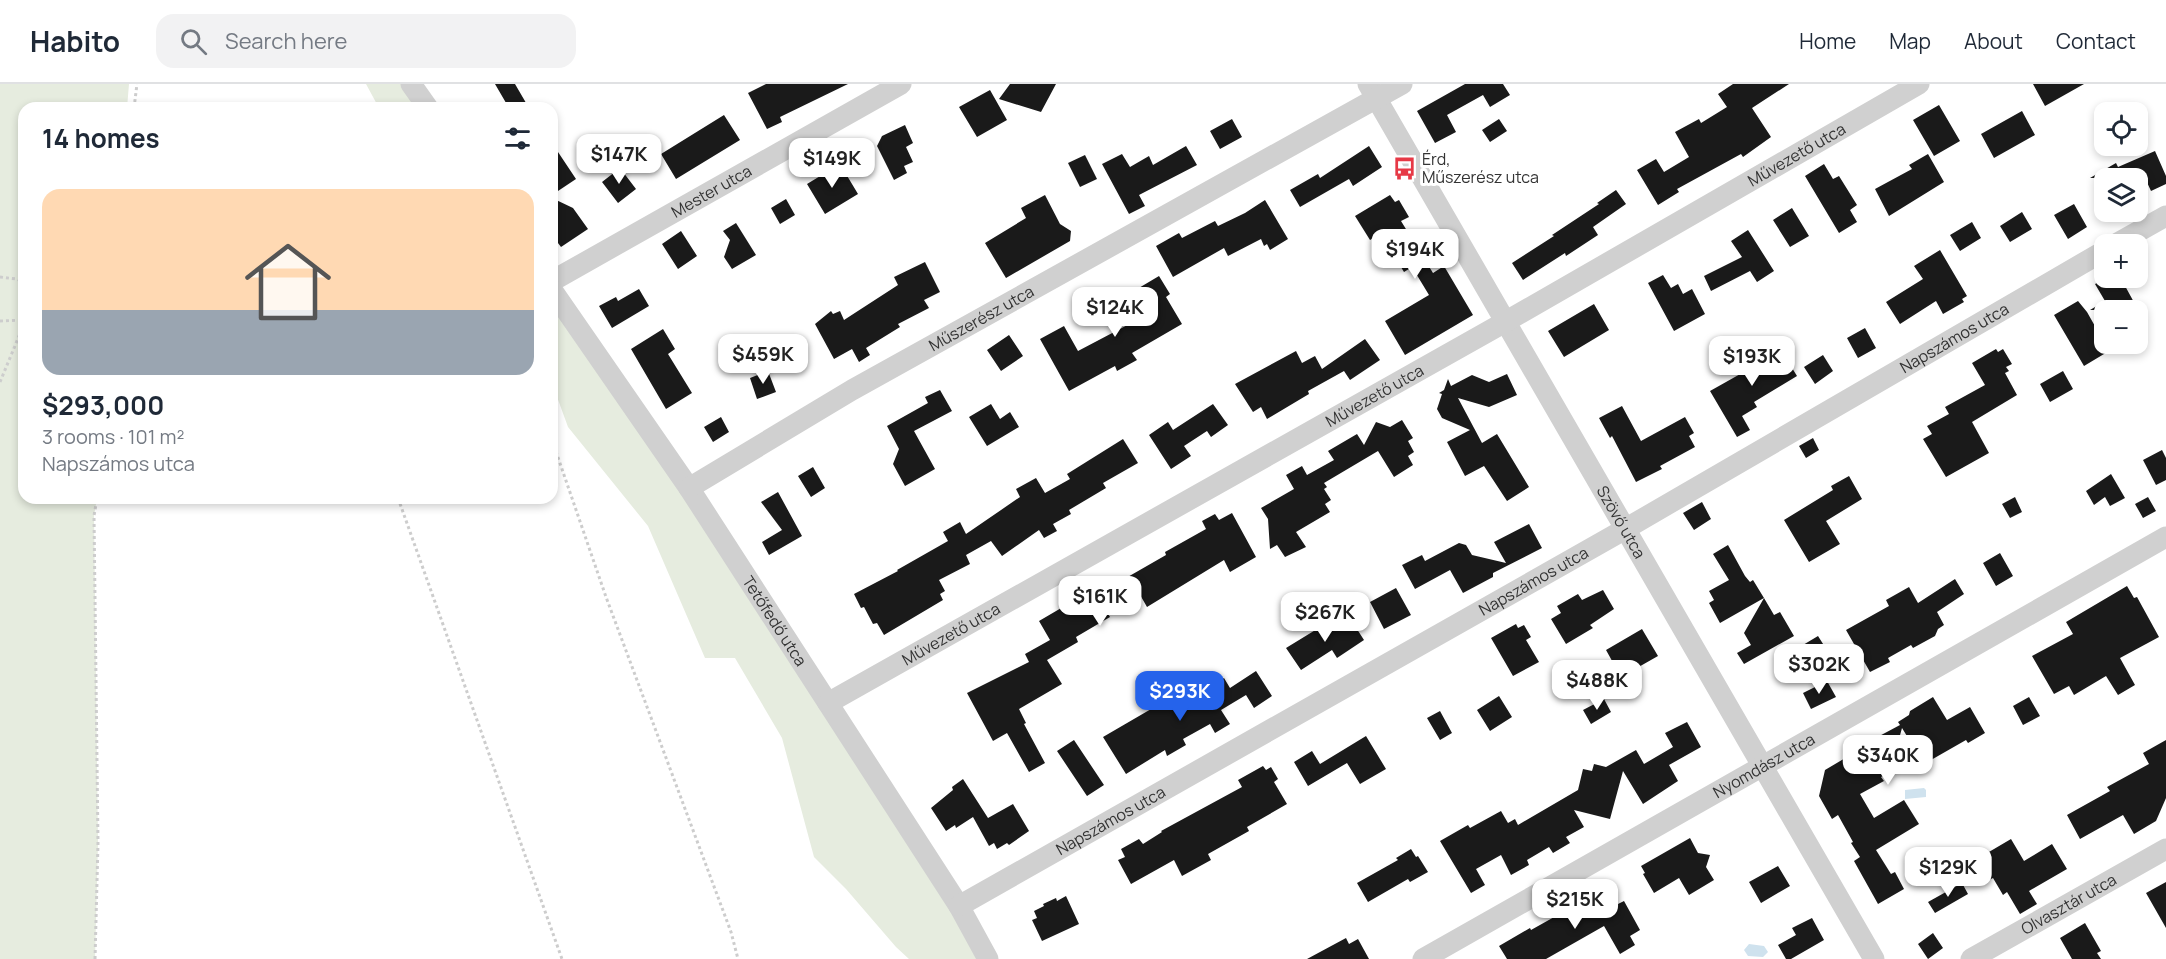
<!DOCTYPE html>
<html lang="en">
<head>
<meta charset="utf-8">
<style>
  body { margin:0; font-family:Manrope,sans-serif; background:#f2f2f3; color:#1f2937; height:100vh; display:flex; flex-direction:column; font-size:22px; white-space:nowrap }
  * { box-sizing:border-box; margin:0 }
  p { font-size:20px; color:#747a83 }
  .icon { flex:none; width:33px; height:33px; fill:none; stroke:currentColor; stroke-width:2; stroke-linecap:round; stroke-linejoin:round }
  .map { position:relative; flex:1; overflow:hidden }
  .sheet { position:absolute; left:18px; top:18px; width:540px; height:402px; display:flex; flex-direction:column; background:#fff; border-radius:18px; box-shadow:0 3px 9px #0003 }
  .sheet>* { flex:none }
  .fabs { position:absolute; left:2094px; top:18px; display:grid; gap:12px }
  .fabs a { display:grid; place-items:center; width:54px; height:54px; border-radius:12px; background:#fff; box-shadow:0 3px 9px #0003; font-size:30px }
  .price { position:absolute; translate:-50% -51px; padding:0 14px; border-radius:12px; background:#fff; color:#222; font-size:20px; line-height:39px; filter:drop-shadow(0 2px 3px #0008) }
  .price::after { content:''; position:absolute; left:50%; top:36px; width:18px; height:14px; margin-left:-9px; background:inherit; clip-path:polygon(0 0,100% 0,50% 100%) }
  .price.active { background:#2563eb; color:#fff }
  ul { padding:0; list-style:none }
  li { display:grid; align-content:center; gap:12px; height:318px; padding:0 24px }
  li span { display:grid; place-items:center; height:186px; border-radius:18px; color:#555 }
  li>.icon { margin-inline-start:auto }
  span .icon { width:108px; height:108px; fill:#fffc; stroke-width:1 }
  li b { font-size:26px }
  h2 { display:flex; justify-content:space-between; align-items:center; height:72px; padding:0 24px; font-size:26px }
  header { display:flex; align-items:center; gap:36px; box-sizing:border-box; height:84px; padding:0 30px; background:#fff; border-bottom:2px solid #e0e1e3 }
  header strong { font-size:28px }
  nav { display:flex; gap:33px; margin-inline-start:auto; font-size:21px }
  .search { width:420px; height:54px; background:#f2f2f3; display:flex; align-items:center; gap:15px; box-sizing:border-box; padding:0 21px; border-radius:18px; color:#747a83; font-size:22px }
  .map>svg:first-child { display:block }
</style>
</head>
<body>
<header>
<strong>Habito</strong>
<div class="search"><svg class="icon" aria-label="search" viewBox="0 0 24 24"><circle cx="10" cy="10" r="6"/><path d="M15 15l6 6"/></svg>Search here</div>
<nav><a>Home</a><a>Map</a><a>About</a><a>Contact</a></nav>
</header>
<div class="map">
<svg width="2166" height="875" viewBox="0 0 2166 875">
  <rect width="100%" height="100%" fill="#fff"/>
  <!-- green -->
  <path fill="#e6ecdf" d="M 0,0 L 129,0 L 127,24 L 24,24 L 24,414 L 97,414 L 94,432 L 98,759 L 95,875 L 0,875 Z
    M 366,0 L 411,0 L 428,24 L 379,24 Z
    M 552,206 L 988,875 L 909,875 L 896,863 L 846,805 L 814,773 L 782,654 L 735,574 L 705,574 L 648,442 L 568,343 L 552,299 Z"/>
  <!-- water -->
  <path fill="#cfe2ee" d="M 1924,704 L 1926,706 L 1926,713 L 1905,715 L 1905,706 Z
    M 1749,860 L 1764,862 L 1768,868 L 1763,873 L 1748,872 L 1744,866 Z"/>
  <!-- building -->
  <path fill="#1a1a1a" d="M 495,0 L 515,0 L 529,24 L 509,24 Z
    M 766,0 L 848,0 L 780,33 L 782,38 L 767,45 L 748,9 Z
    M 1010,0 L 1056,0 L 1041,28 L 999,15 Z
    M 1465,0 L 1503,0 L 1510,11 L 1490,23 L 1483,11 L 1447,31 L 1456,48 L 1435,59 L 1417,27 Z
    M 1733,0 L 1789,0 L 1752,24 L 1771,53 L 1743,73 L 1741,70 L 1677,105 L 1679,108 L 1658,121 L 1637,86 L 1656,75 L 1664,88 L 1689,73 L 1675,48 L 1699,35 L 1701,39 L 1727,23 L 1718,10 Z
    M 2033,0 L 2084,0 L 2045,22 Z
    M 990,6 L 1007,36 L 977,53 L 959,23 Z
    M 1939,21 L 1960,57 L 1934,72 L 1913,36 Z
    M 2022,27 L 2035,51 L 1994,74 L 1981,50 Z
    M 724,31 L 740,56 L 676,95 L 661,70 Z
    M 1232,35 L 1242,53 L 1220,65 L 1210,47 Z
    M 1499,35 L 1507,47 L 1490,58 L 1482,46 Z
    M 905,41 L 913,59 L 906,63 L 913,78 L 904,82 L 907,89 L 894,96 L 877,62 L 882,52 Z
    M 552,59 L 576,95 L 552,111 Z
    M 1186,62 L 1197,81 L 1139,111 L 1145,122 L 1129,130 L 1102,80 L 1122,70 L 1130,83 L 1149,72 L 1153,81 Z
    M 1369,62 L 1382,83 L 1353,102 L 1349,95 L 1300,123 L 1290,106 L 1318,90 L 1320,94 Z
    M 2155,67 L 2166,92 L 2166,100 L 2151,107 L 2145,94 L 2090,94 L 2116,79 L 2118,83 Z
    M 1928,70 L 1944,98 L 1889,132 L 1875,105 L 1912,85 L 1909,81 Z
    M 1085,71 L 1097,95 L 1080,103 L 1068,79 Z
    M 840,80 L 858,110 L 825,130 L 807,100 Z
    M 1824,80 L 1833,95 L 1839,92 L 1857,121 L 1850,126 L 1857,138 L 1839,149 L 1805,92 Z
    M 620,84 L 636,105 L 618,119 L 602,98 Z
    M 1616,106 L 1626,120 L 1593,143 L 1598,151 L 1566,172 L 1565,169 L 1523,196 L 1512,179 L 1554,152 L 1552,151 L 1599,120 L 1597,119 Z
    M 1045,111 L 1060,140 L 1071,147 L 1070,157 L 1006,194 L 985,159 L 1026,134 L 1021,124 Z
    M 1390,111 L 1395,118 L 1399,116 L 1409,133 L 1401,137 L 1433,189 L 1444,182 L 1473,231 L 1405,271 L 1385,237 L 1429,211 L 1412,183 L 1404,188 L 1381,150 L 1370,156 L 1355,132 Z
    M 552,114 L 573,124 L 588,145 L 561,163 L 552,151 Z
    M 786,115 L 795,131 L 780,140 L 771,124 Z
    M 1265,116 L 1288,155 L 1270,166 L 1267,160 L 1264,162 L 1261,155 L 1228,172 L 1224,164 L 1173,193 L 1156,162 L 1179,149 L 1182,154 L 1215,137 L 1218,142 L 1245,129 Z
    M 2074,120 L 2087,143 L 2068,155 L 2054,131 Z
    M 1792,124 L 1809,152 L 1790,163 L 1773,136 Z
    M 2022,128 L 2032,145 L 2010,158 L 2000,142 Z
    M 1972,138 L 1981,154 L 1960,167 L 1950,151 Z
    M 736,139 L 756,171 L 732,185 L 724,173 L 730,156 L 723,147 Z
    M 1748,146 L 1774,187 L 1757,198 L 1750,187 L 1711,207 L 1704,192 L 1742,173 L 1731,157 Z
    M 681,147 L 697,172 L 678,185 L 662,160 Z
    M 1940,166 L 1967,212 L 1962,215 L 1964,218 L 1943,230 L 1936,217 L 1900,240 L 1886,218 L 1923,195 L 1914,182 Z
    M 925,178 L 940,208 L 924,216 L 929,224 L 898,240 L 900,243 L 866,264 L 870,271 L 859,278 L 852,265 L 834,275 L 815,240 L 831,227 L 833,230 L 840,227 L 844,236 L 898,201 L 894,193 Z
    M 1663,191 L 1671,204 L 1678,200 L 1683,210 L 1692,205 L 1705,230 L 1674,247 L 1648,199 Z
    M 1159,192 L 1170,210 L 1166,213 L 1182,240 L 1132,269 L 1137,276 L 1117,287 L 1115,282 L 1069,307 L 1040,255 L 1064,242 L 1078,267 L 1135,237 L 1122,214 Z
    M 2107,194 L 2112,203 L 2124,196 L 2124,200 L 2136,222 L 2128,226 L 2090,226 L 2105,217 L 2095,200 Z
    M 639,205 L 649,222 L 612,244 L 599,222 L 616,213 L 618,217 Z
    M 2078,217 L 2087,228 L 2109,267 L 2084,282 L 2054,231 Z
    M 1594,220 L 1609,246 L 1564,273 L 1548,247 Z
    M 1865,244 L 1876,264 L 1858,274 L 1847,254 Z
    M 663,245 L 675,265 L 668,270 L 692,309 L 666,325 L 631,265 Z
    M 1009,251 L 1023,272 L 1001,287 L 987,266 Z
    M 1365,255 L 1380,276 L 1350,296 L 1344,287 L 1308,307 L 1309,310 L 1267,335 L 1261,323 L 1253,328 L 1235,300 L 1296,267 L 1302,279 L 1315,272 L 1322,285 Z
    M 1777,260 L 1797,292 L 1754,318 L 1757,323 L 1742,332 L 1750,346 L 1737,353 L 1710,307 L 1758,280 L 1754,274 Z
    M 1996,265 L 1998,268 L 2003,265 L 2012,280 L 2006,283 L 2009,287 L 2005,289 L 2017,311 L 1972,338 L 1989,369 L 1946,393 L 1923,355 L 1932,350 L 1927,342 L 1949,330 L 1945,323 L 1985,301 L 1972,279 Z
    M 1823,271 L 1833,287 L 1815,300 L 1804,283 Z
    M 768,287 L 776,308 L 757,315 L 750,294 Z
    M 2063,287 L 2073,305 L 2050,318 L 2040,300 Z
    M 1507,290 L 1517,311 L 1489,323 L 1458,314 L 1482,359 L 1497,350 L 1529,403 L 1507,417 L 1484,382 L 1465,392 L 1447,358 L 1470,346 L 1442,334 L 1437,325 L 1442,310 L 1439,309 L 1444,306 L 1448,295 L 1451,302 L 1472,291 L 1489,298 Z
    M 940,306 L 952,327 L 914,347 L 935,385 L 905,402 L 893,380 L 899,365 L 887,342 L 928,319 L 925,313 Z
    M 991,320 L 1000,335 L 1010,328 L 1019,343 L 987,362 L 969,333 Z
    M 1213,320 L 1228,341 L 1211,353 L 1207,347 L 1184,362 L 1191,372 L 1171,385 L 1149,351 L 1168,338 L 1173,346 Z
    M 1622,322 L 1641,357 L 1685,333 L 1694,349 L 1689,352 L 1695,363 L 1660,382 L 1662,385 L 1636,398 L 1612,352 L 1610,354 L 1599,334 Z
    M 721,333 L 729,348 L 713,358 L 704,343 Z
    M 1402,336 L 1413,354 L 1408,357 L 1414,368 L 1408,372 L 1413,381 L 1394,393 L 1378,367 L 1324,399 L 1327,403 L 1324,405 L 1331,416 L 1325,420 L 1330,428 L 1296,448 L 1306,463 L 1285,473 L 1277,461 L 1270,465 L 1268,435 L 1261,424 L 1294,405 L 1286,391 L 1302,382 L 1307,391 L 1334,376 L 1328,367 L 1357,350 L 1364,361 L 1376,338 L 1390,343 Z
    M 1813,354 L 1819,366 L 1806,374 L 1799,362 Z
    M 1123,355 L 1138,379 L 1103,399 L 1106,404 L 1069,426 L 1071,430 L 1053,440 L 1057,447 L 1044,454 L 1039,446 L 1002,472 L 991,457 L 966,471 L 970,480 L 939,496 L 945,507 L 940,510 L 943,516 L 884,551 L 877,539 L 873,540 L 864,523 L 861,524 L 854,510 L 898,487 L 897,486 L 948,457 L 943,448 L 960,438 L 966,450 L 1020,413 L 1016,405 L 1036,394 L 1045,409 L 1070,395 L 1067,390 Z
    M 2162,366 L 2166,374 L 2166,396 L 2156,401 L 2143,376 Z
    M 813,383 L 825,404 L 811,413 L 798,392 Z
    M 2111,390 L 2125,414 L 2110,422 L 2105,413 L 2094,421 L 2086,407 Z
    M 1849,392 L 1862,415 L 1826,437 L 1840,460 L 1809,478 L 1784,436 L 1833,406 L 1831,402 Z
    M 778,408 L 802,452 L 769,471 L 762,458 L 782,446 L 761,418 Z
    M 2015,413 L 2022,428 L 2010,434 L 2002,420 Z
    M 2148,413 L 2156,427 L 2143,434 L 2135,420 Z
    M 1702,418 L 1711,435 L 1694,446 L 1683,429 Z
    M 1232,429 L 1256,473 L 1230,488 L 1224,476 L 1147,523 L 1139,509 L 1107,528 L 1110,533 L 1076,553 L 1078,558 L 1047,576 L 1062,600 L 1019,625 L 1026,639 L 1024,640 L 1045,679 L 1029,688 L 1007,649 L 993,657 L 967,609 L 1029,578 L 1025,570 L 1050,556 L 1039,537 L 1080,513 L 1079,512 L 1091,504 L 1094,509 L 1110,499 L 1112,502 L 1166,471 L 1165,468 L 1206,445 L 1202,437 L 1215,430 L 1219,436 Z
    M 1529,440 L 1542,464 L 1493,489 L 1493,493 L 1463,509 L 1450,486 L 1415,505 L 1402,481 L 1422,471 L 1425,477 L 1459,459 L 1466,461 L 1472,471 L 1506,479 L 1494,458 Z
    M 1728,461 L 1745,492 L 1750,498 L 1753,496 L 1764,514 L 1720,539 L 1709,519 L 1714,516 L 1709,507 L 1729,496 L 1713,470 Z
    M 2000,469 L 2013,492 L 1996,502 L 1983,479 Z
    M 1955,495 L 1964,510 L 1937,528 L 1944,541 L 1938,545 L 1935,552 L 1913,564 L 1911,561 L 1888,574 L 1890,578 L 1870,588 L 1846,546 L 1889,522 L 1886,516 L 1909,503 L 1918,519 Z
    M 2127,502 L 2134,514 L 2137,513 L 2159,553 L 2120,574 L 2135,601 L 2118,611 L 2106,592 L 2074,611 L 2069,602 L 2054,610 L 2032,572 L 2073,550 L 2066,538 Z
    M 1396,504 L 1411,531 L 1384,545 L 1370,518 Z
    M 1603,506 L 1614,525 L 1590,541 L 1593,544 L 1566,560 L 1551,535 L 1561,529 L 1557,522 L 1578,510 L 1582,516 Z
    M 1764,514 L 1774,531 L 1780,528 L 1794,552 L 1744,580 L 1737,569 L 1751,561 L 1744,549 Z
    M 1335,534 L 1342,546 L 1353,539 L 1364,556 L 1337,574 L 1332,566 L 1301,586 L 1286,564 Z
    M 1516,540 L 1518,544 L 1524,541 L 1531,553 L 1526,556 L 1539,578 L 1513,592 L 1491,554 Z
    M 1642,545 L 1658,572 L 1621,593 L 1606,566 Z
    M 1818,552 L 1837,582 L 1820,591 L 1803,561 Z
    M 1256,587 L 1272,612 L 1254,624 L 1246,611 L 1221,626 L 1230,640 L 1215,649 L 1210,640 L 1183,655 L 1186,661 L 1167,672 L 1165,666 L 1126,690 L 1103,653 L 1170,614 L 1176,625 L 1224,594 L 1230,604 Z
    M 1827,597 L 1836,613 L 1811,625 L 1803,609 Z
    M 1499,612 L 1512,633 L 1490,647 L 1477,626 Z
    M 1933,613 L 1947,636 L 1970,623 L 1985,649 L 1968,659 L 1966,656 L 1924,680 L 1902,644 L 1890,688 L 1881,693 L 1884,697 L 1860,710 L 1874,734 L 1904,716 L 1919,740 L 1876,766 L 1891,790 L 1895,788 L 1904,805 L 1878,820 L 1854,777 L 1860,773 L 1851,759 L 1853,758 L 1838,731 L 1832,735 L 1819,712 L 1825,686 L 1852,670 L 1849,664 L 1868,653 L 1870,657 L 1900,641 L 1898,638 L 1909,631 L 1910,627 Z
    M 2029,613 L 2040,632 L 2023,641 L 2013,622 Z
    M 1604,615 L 1611,628 L 1591,640 L 1583,626 Z
    M 1440,627 L 1452,649 L 1440,656 L 1427,634 Z
    M 1687,638 L 1701,663 L 1669,681 L 1678,697 L 1643,720 L 1623,687 L 1610,735 L 1574,726 L 1584,743 L 1566,753 L 1570,759 L 1553,769 L 1549,763 L 1527,776 L 1529,781 L 1511,791 L 1501,771 L 1476,785 L 1485,801 L 1471,809 L 1440,757 L 1468,741 L 1470,744 L 1501,727 L 1508,739 L 1515,735 L 1518,741 L 1578,706 L 1583,685 L 1592,687 L 1594,680 L 1606,683 L 1636,666 L 1644,680 L 1673,663 L 1665,649 Z
    M 1366,652 L 1386,685 L 1360,700 L 1347,679 L 1308,702 L 1294,678 L 1312,667 L 1320,680 Z
    M 1074,656 L 1104,701 L 1087,712 L 1057,667 Z
    M 2166,656 L 2166,714 L 2156,737 L 2134,750 L 2123,731 L 2080,755 L 2067,731 L 2110,707 L 2107,703 L 2149,680 L 2143,669 Z
    M 1263,682 L 1266,686 L 1271,683 L 1278,695 L 1274,698 L 1287,720 L 1247,743 L 1249,747 L 1208,770 L 1211,776 L 1182,792 L 1174,776 L 1131,800 L 1118,776 L 1125,773 L 1121,765 L 1139,755 L 1143,760 L 1162,748 L 1161,747 L 1242,703 L 1238,696 Z
    M 963,695 L 988,734 L 1013,720 L 1029,747 L 1009,761 L 1007,759 L 997,765 L 994,759 L 989,762 L 973,733 L 956,744 L 955,741 L 946,747 L 931,724 L 953,706 L 952,703 Z
    M 1690,754 L 1698,769 L 1710,771 L 1706,783 L 1714,796 L 1689,811 L 1679,794 L 1654,809 L 1643,790 L 1645,789 L 1641,782 Z
    M 2011,755 L 2024,777 L 2052,760 L 2067,785 L 2029,807 L 2037,820 L 2020,830 L 2007,808 L 2003,811 L 1993,794 L 1989,796 L 1977,775 Z
    M 1411,765 L 1416,773 L 1418,772 L 1428,788 L 1410,798 L 1408,795 L 1368,818 L 1357,799 L 1398,776 L 1396,774 Z
    M 1778,782 L 1790,802 L 1761,819 L 1749,798 Z
    M 2166,798 L 2166,844 L 2146,809 Z
    M 1962,799 L 1968,810 L 1935,829 L 1928,818 Z
    M 1606,808 L 1614,822 L 1624,817 L 1640,846 L 1630,852 L 1635,861 L 1620,870 L 1604,842 L 1546,875 L 1507,875 L 1499,862 L 1530,844 L 1531,846 L 1572,823 L 1574,826 Z
    M 1066,812 L 1079,840 L 1042,857 L 1032,836 L 1037,834 L 1034,827 L 1044,822 L 1043,820 L 1056,814 L 1057,817 Z
    M 1812,834 L 1824,856 L 1791,875 L 1786,875 L 1778,861 L 1796,851 L 1792,844 Z
    M 2085,839 L 2101,867 L 2097,869 L 2101,875 L 2072,875 L 2060,854 Z
    M 1933,849 L 1943,864 L 1928,875 L 1918,860 Z
    M 1346,854 L 1349,860 L 1358,855 L 1369,875 L 1307,875 Z"/>
  <g fill="none" stroke-linecap="round" stroke-linejoin="round">
    <!-- path -->
    <path stroke="#cdcdcd" stroke-width="3" stroke-dasharray="3 3" stroke-linecap="butt" d="M 134,24 L 137,0
      M 0,193 L 16,195 L 24,198
      M 0,237 L 24,236
      M 0,298 L 24,240
      M 552,356 L 606,513 L 731,848 L 738,875
      M 398,414 L 562,875
      M 95,875 L 98,759 L 94,432 L 97,414"/>
    <!-- minor -->
    <g stroke="#d0d0d0" stroke-width="21">
      <path d="M 411,0 L 428,24"/>
      <path id="s1" d="M 1368,0 L 1874,875"/>
      <path d="M 2116,160 L 2166,132"/>
      <path id="s2" d="M 552,197 L 901,0"/>
      <path id="s3" d="M 552,206 L 689,404 L 959,822 L 988,875"/>
      <path id="s4" d="M 689,404 L 852,306 L 1402,0"/>
      <path id="s5" d="M 828,619 L 1505,238 L 1919,0"/>
      <path id="s6" d="M 959,822 L 1613,452 L 2104,167"/>
      <path id="s7" d="M 1423,875 L 2166,453"/>
      <path id="s8" d="M 1971,875 L 2166,765"/>
    </g>
  </g>
  <!-- icons -->
  <defs>
    <symbol id="bus-bare" viewBox="-9 -9 18 18"><path d="M-5-6H5V4H4V6H2V4H-2V6H-4V4H-5ZM-3.5-4V0h7V-4ZM-3.5 1.2v1.5H-2V1.2ZM2 1.2v1.5H3.5V1.2Z" fill="#e63946" stroke="#fff" stroke-width="2.5" paint-order="stroke"/></symbol>
  </defs>
  <g fill-rule="evenodd">
    <use href="#bus-bare" x="1388" y="68" width="33" height="33"/>
  </g>
  <g text-anchor="middle" stroke-width="6" stroke-linejoin="round" paint-order="stroke">
    <!-- street labels -->
    <g font-size="16" fill="#333" stroke="#fff">
      <text dy="6" stroke="none"><textPath href="#s5" startOffset="1113">Művezető utca</textPath></text>
      <text dy="6" stroke="none"><textPath href="#s2" startOffset="183">Mester utca</textPath></text>
      <text dy="6" stroke="none"><textPath href="#s4" startOffset="338">Műszerész utca</textPath></text>
      <text dy="6" stroke="none"><textPath href="#s6" startOffset="1146">Napszámos utca</textPath></text>
      <text dy="6" stroke="none"><textPath href="#s5" startOffset="627">Művezető utca</textPath></text>
      <text dy="6" stroke="none"><textPath href="#s1" startOffset="506">Szövő utca</textPath></text>
      <text dy="6" stroke="none"><textPath href="#s6" startOffset="660">Napszámos utca</textPath></text>
      <text dy="6" stroke="none"><textPath href="#s3" startOffset="399">Tetőfedő utca</textPath></text>
      <text dy="6" stroke="none"><textPath href="#s5" startOffset="141">Művezető utca</textPath></text>
      <text dy="6" stroke="none"><textPath href="#s7" startOffset="392">Nyomdász utca</textPath></text>
      <text dy="6" stroke="none"><textPath href="#s6" startOffset="174">Napszámos utca</textPath></text>
      <text dy="6" stroke="none"><textPath href="#s8" startOffset="112">Olvasztár utca</textPath></text>
    </g>
    <!-- poi labels -->
    <g font-size="16" fill="#333" stroke="#fff" text-anchor="start">
      <text x="1422" y="81">Érd,<tspan x="1422" dy="18">Műszerész utca</tspan></text>
    </g>
  </g>
</svg>
<div class="fabs">
<a><svg class="icon" aria-label="locate" viewBox="0 0 24 24"><circle cx="12" cy="12" r="6"/><path d="M12 2v4M12 18v4M2 12h4M18 12h4"/></svg></a>
<a><svg class="icon" aria-label="layers" viewBox="0 0 24 24"><path d="M12 4l9 5-9 5-9-5zM3 14l9 5 9-5"/></svg></a>
<a>+</a>
<a>−</a>
</div>
<b class="price" style="left:619px;top:101px">$147K</b>
<b class="price" style="left:832px;top:105px">$149K</b>
<b class="price" style="left:1415px;top:196px">$194K</b>
<b class="price" style="left:1115px;top:254px">$124K</b>
<b class="price" style="left:763px;top:301px">$459K</b>
<b class="price" style="left:1752px;top:303px">$193K</b>
<b class="price" style="left:1100px;top:543px">$161K</b>
<b class="price" style="left:1325px;top:559px">$267K</b>
<b class="price" style="left:1819px;top:611px">$302K</b>
<b class="price" style="left:1597px;top:627px">$488K</b>
<b class="price active" style="left:1180px;top:638px">$293K</b>
<b class="price" style="left:1888px;top:702px">$340K</b>
<b class="price" style="left:1948px;top:814px">$129K</b>
<b class="price" style="left:1575px;top:846px">$215K</b>
<section class="sheet">
<h2>14 homes<svg class="icon" aria-label="filters" viewBox="0 0 24 24"><path d="M4 7h16M4 17h16"/><circle cx="9" cy="7" r="2"/><circle cx="15" cy="17" r="2"/></svg></h2>
<ul>
<li><span style="background:linear-gradient(#ffd9b3 65%,#9aa5b1 0)"><svg class="icon" aria-label="home" viewBox="0 0 24 24"><path d="M3 11l9-7 9 7M6 9v11h12V9"/></svg></span><div><b>$293,000</b><p>3 rooms · 101 m²</p><p>Napszámos utca</p></div></li>
</ul>
</section>
</div>
</body>
</html>
